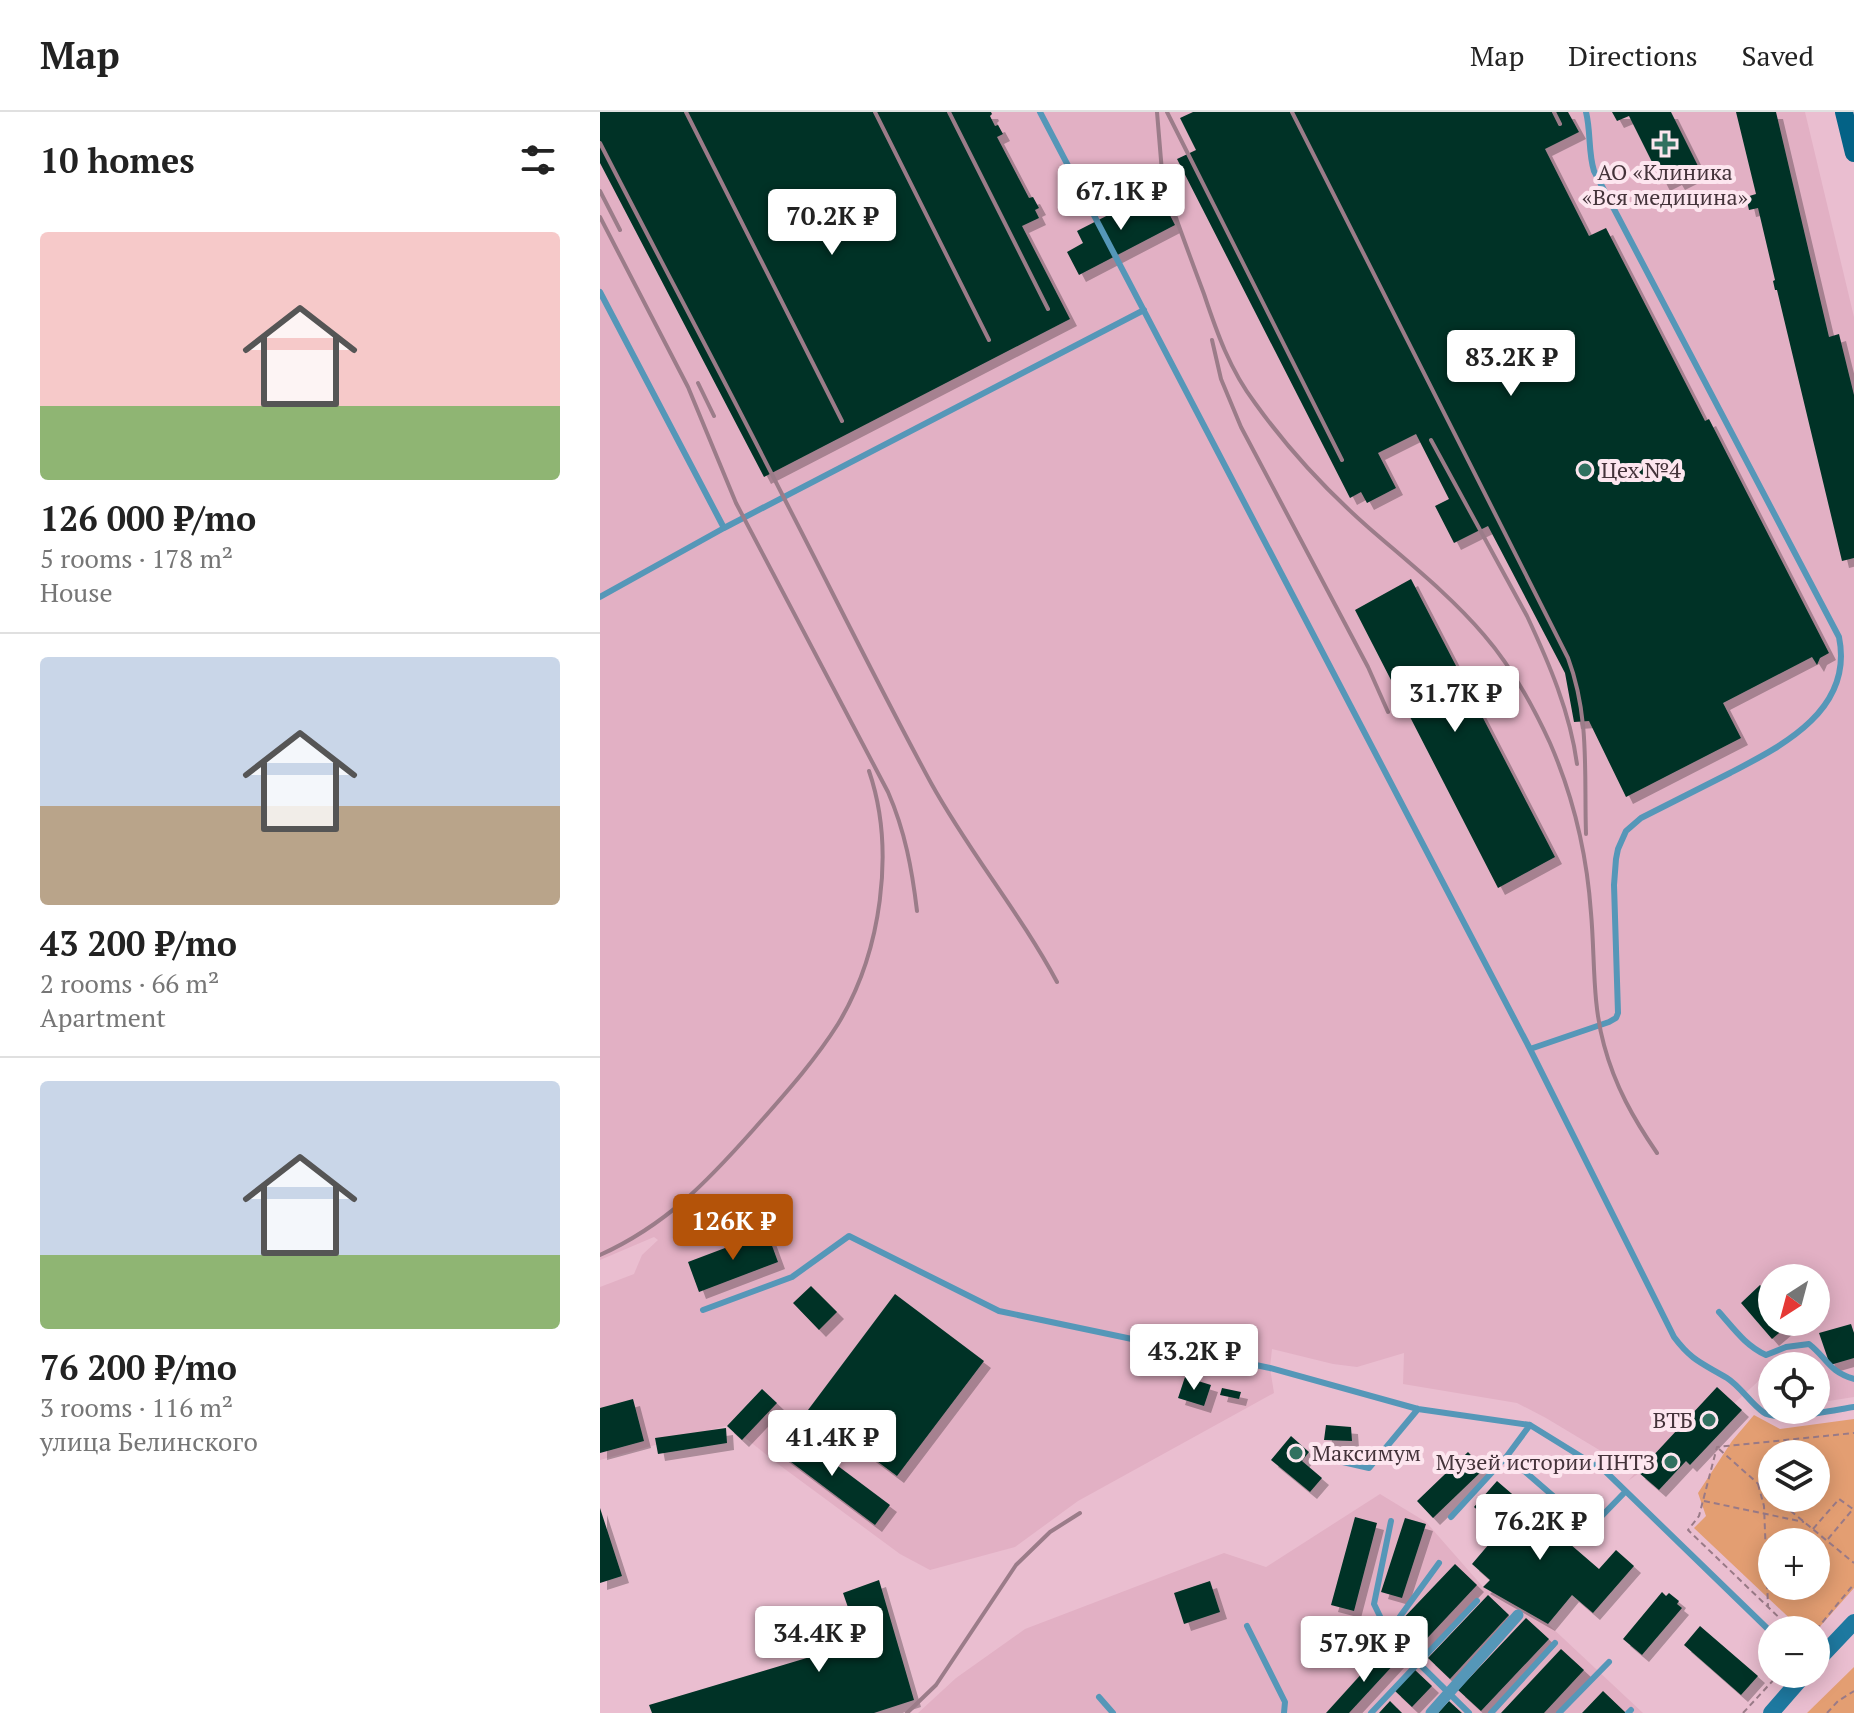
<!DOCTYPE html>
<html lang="en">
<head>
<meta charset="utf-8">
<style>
  body { margin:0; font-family:"PT Serif",serif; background:#f6f6f6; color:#222; height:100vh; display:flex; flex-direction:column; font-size:30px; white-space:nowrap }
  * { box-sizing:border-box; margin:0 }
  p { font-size:26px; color:#767676 }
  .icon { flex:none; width:44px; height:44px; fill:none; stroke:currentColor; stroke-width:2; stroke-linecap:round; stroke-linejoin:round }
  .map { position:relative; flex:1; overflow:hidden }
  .side { display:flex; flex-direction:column; background:#fff; width:600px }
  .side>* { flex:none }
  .needle { width:52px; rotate:216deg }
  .controls { position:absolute; left:1158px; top:1152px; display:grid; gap:16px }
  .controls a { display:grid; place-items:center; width:72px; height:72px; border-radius:50%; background:#fff; box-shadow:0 4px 20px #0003; font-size:40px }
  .price { position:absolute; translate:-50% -68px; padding:0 18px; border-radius:8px; background:#fff; color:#222; font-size:26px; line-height:52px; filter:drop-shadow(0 2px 4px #0008) }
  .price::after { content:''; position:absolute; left:50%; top:48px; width:24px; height:18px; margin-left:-12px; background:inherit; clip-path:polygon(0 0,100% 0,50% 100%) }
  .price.on { background:#b45309; color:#fff }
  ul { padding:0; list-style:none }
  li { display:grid; align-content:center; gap:16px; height:424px; padding:0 40px }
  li+li { border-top:2px solid #e0e0e0 }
  li span { display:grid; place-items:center; height:248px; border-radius:8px; color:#555 }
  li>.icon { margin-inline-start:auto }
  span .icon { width:144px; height:144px; fill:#fffc; stroke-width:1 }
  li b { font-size:34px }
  h2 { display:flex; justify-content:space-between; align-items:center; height:96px; padding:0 40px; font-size:34px }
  header { display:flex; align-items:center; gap:48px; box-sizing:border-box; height:112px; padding:0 40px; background:#fff; border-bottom:2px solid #e0e0e0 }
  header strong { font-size:38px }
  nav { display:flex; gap:44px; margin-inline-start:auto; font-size:28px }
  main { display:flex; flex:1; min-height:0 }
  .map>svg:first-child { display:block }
</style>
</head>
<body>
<header>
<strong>Map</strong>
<nav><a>Map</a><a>Directions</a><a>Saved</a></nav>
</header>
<main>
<section class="side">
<h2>10 homes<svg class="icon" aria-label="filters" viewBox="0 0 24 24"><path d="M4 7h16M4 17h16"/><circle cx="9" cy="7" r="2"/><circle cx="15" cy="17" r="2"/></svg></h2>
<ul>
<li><span style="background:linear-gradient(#f6c9c9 70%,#8fb573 0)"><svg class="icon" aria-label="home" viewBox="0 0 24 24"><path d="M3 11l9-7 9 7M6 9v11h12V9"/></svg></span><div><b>126 000 ₽/mo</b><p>5 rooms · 178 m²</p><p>House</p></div></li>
<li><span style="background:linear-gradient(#c9d6e8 60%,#b9a48a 0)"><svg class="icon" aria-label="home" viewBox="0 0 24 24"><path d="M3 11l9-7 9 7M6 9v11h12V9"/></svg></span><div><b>43 200 ₽/mo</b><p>2 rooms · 66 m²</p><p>Apartment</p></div></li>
<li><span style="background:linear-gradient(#c9d6e8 70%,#8fb573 0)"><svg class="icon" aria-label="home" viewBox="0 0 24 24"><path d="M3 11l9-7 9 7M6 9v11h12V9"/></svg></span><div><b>76 200 ₽/mo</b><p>3 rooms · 116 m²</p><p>улица Белинского</p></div></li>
</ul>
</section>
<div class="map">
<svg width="1254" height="1601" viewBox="0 0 1254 1601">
  <defs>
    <filter id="shadow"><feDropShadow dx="7" dy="7" stdDeviation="0" flood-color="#0004"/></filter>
  </defs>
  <rect width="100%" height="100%" fill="#eabed0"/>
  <!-- built -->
  <path fill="#e2b0c4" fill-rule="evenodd" d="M 0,0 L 1205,0 L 1254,205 L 1254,1285 L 1216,1291 L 1216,1254 L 1172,1254 L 1172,1269 L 1165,1263 L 1127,1298 L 1028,1369 L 1036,1360 L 946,1306 L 917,1291 L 803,1272 L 804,1241 L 757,1255 L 733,1252 L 672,1237 L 670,1256 L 674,1281 L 478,1389 L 415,1435 L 330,1458 L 300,1442 L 178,1352 L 129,1313 L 0,1348 L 0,1175 L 34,1162 L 42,1143 L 58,1128 L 54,1125 L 0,1148 ZM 1172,1166 L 1216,1166 L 1216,1210 L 1172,1210 Z
    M 780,1382 L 826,1410 L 883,1475 L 948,1512 L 1043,1601 L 318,1601 L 356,1566 L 425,1517 L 624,1441 L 666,1455 Z"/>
  <!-- green -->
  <path fill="#e39e72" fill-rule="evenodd" d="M 1154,1303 L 1180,1317 L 1254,1307 L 1254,1476 L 1216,1519 L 1202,1518 L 1094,1416 L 1106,1404 L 1098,1381 L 1132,1329 ZM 1172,1342 L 1216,1342 L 1216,1386 L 1172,1386 ZM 1172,1430 L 1216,1430 L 1216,1474 L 1172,1474 Z
    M 1254,1555 L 1254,1601 L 1207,1601 Z"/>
  <!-- building -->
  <path fill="#003226" filter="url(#shadow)" d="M 0,0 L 391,0 L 392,2 L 390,4 L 395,14 L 398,13 L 403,22 L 397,25 L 429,86 L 433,85 L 439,96 L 435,98 L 439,106 L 422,114 L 470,207 L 164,365 L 0,51 Z
    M 593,0 L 968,0 L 979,20 L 945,37 L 989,124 L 1006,116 L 1105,309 L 1109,307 L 1229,541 L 1220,546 L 1217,553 L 1212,545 L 1123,591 L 1141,626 L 1026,685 L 989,609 L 974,610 L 965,561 L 888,414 L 854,431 L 835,394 L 849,387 L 816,322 L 778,341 L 796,376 L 767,391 L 761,380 L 750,386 L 577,47 L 596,38 L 580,6 Z
    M 1012,0 L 1071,0 L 1098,54 L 1091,57 L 1094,63 L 1078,71 L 1075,66 L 1063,72 L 1029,4 L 1017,9 Z
    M 1136,0 L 1176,0 L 1229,225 L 1239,222 L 1254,283 L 1254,446 L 1242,449 L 1177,178 L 1175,178 L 1173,169 L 1175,168 L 1158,96 L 1149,98 L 1146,85 L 1156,82 Z
    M 557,78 L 575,113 L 479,163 L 467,140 L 483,131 L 477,119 Z
    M 811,467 L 955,745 L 898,776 L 755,498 Z
    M 167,1120 L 178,1150 L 99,1180 L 88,1150 Z
    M 1160,1173 L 1172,1187 L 1172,1210 L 1192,1210 L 1172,1227 L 1141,1191 Z
    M 211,1174 L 237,1200 L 219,1218 L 193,1191 Z
    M 295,1182 L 384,1249 L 297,1364 L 208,1298 Z
    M 1251,1212 L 1254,1221 L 1254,1246 L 1230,1253 L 1219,1221 Z
    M 585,1265 L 611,1273 L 604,1294 L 578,1286 Z
    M 1117,1275 L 1142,1298 L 1090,1353 L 1086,1349 L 1059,1378 L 1038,1360 Z
    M 622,1276 L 641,1280 L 639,1287 L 620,1283 Z
    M 162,1277 L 177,1291 L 142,1328 L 127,1314 Z
    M 33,1287 L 44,1329 L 0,1341 L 0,1296 Z
    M 726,1313 L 751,1315 L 752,1329 L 724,1328 Z
    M 126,1316 L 127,1331 L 58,1342 L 55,1326 Z
    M 190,1318 L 290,1393 L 275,1413 L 175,1338 Z
    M 691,1324 L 709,1340 L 702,1349 L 722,1366 L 710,1380 L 671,1348 Z
    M 868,1340 L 884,1357 L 833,1406 L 817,1389 Z
    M 897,1369 L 999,1457 L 1016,1438 L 1034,1454 L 993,1501 L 972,1483 L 948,1512 L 883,1475 L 890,1468 L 872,1452 L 901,1418 L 874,1395 Z
    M 0,1396 L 22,1464 L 0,1471 Z
    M 755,1405 L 777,1411 L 754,1499 L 731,1493 Z
    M 805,1406 L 826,1412 L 802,1486 L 781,1480 Z
    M 855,1452 L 877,1473 L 818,1536 L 796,1514 Z
    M 279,1468 L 314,1588 L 274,1601 L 52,1601 L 49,1593 L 260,1530 L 243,1481 Z
    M 610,1469 L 620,1500 L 584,1512 L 574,1481 Z
    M 1062,1480 L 1066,1484 L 1069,1481 L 1079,1489 L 1077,1492 L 1082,1496 L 1042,1543 L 1023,1527 Z
    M 888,1483 L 909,1503 L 850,1567 L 828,1546 Z
    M 926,1506 L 949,1527 L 881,1599 L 858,1578 Z
    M 1100,1514 L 1158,1564 L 1141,1583 L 1084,1533 Z
    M 784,1537 L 797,1549 L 749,1601 L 726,1601 Z
    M 961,1537 L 984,1558 L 944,1601 L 901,1601 Z
    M 814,1557 L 832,1574 L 812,1595 L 794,1578 Z
    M 1003,1579 L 1026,1601 L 982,1601 Z
    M 790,1589 L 802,1601 L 779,1601 Z
    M 849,1589 L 862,1601 L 838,1601 Z"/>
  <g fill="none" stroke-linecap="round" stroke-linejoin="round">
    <!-- path -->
    <path stroke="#997a87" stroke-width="2" stroke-dasharray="6 4" stroke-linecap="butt" d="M 1119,1337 L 1172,1384
      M 1158,1372 L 1164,1394 L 1168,1494
      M 1175,1386 L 1254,1451
      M 1104,1389 L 1204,1410
      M 1213,1417 L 1239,1387 L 1253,1397 L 1228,1427
      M 1192,1518 L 1088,1418 L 1099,1404 L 1117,1335 L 1254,1321
      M 1216,1518 L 1254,1472
      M 1143,1601 L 1179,1562
      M 1227,1601 L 1238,1589 L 1254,1579"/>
    <!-- service -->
    <path stroke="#5597b8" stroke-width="6" d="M 440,0 L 930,937 L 1074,1225 C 1092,1249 1102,1251 1127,1266 C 1141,1275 1150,1291 1163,1300 C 1178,1311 1234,1298 1254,1295
      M 0,180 L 124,416 L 0,485
      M 124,416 L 544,198
      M 930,937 L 1009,910 L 1016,906 L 1018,901 L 1014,773 L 1016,747 L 1018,737 L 1026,719 L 1041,706 C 1071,691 1100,676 1130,661 C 1182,634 1254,598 1239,525 L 994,59 C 988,40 991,20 986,0
      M 103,1198 L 192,1165 L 249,1124 L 399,1199 L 670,1256 L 818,1297 L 930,1313 L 1006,1360 L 1172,1521
      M 1119,1200 C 1134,1217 1146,1234 1166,1243 L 1186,1235 L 1209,1232 C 1228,1247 1228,1259 1254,1267
      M 907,1344 L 990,1416 L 1025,1380
      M 734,1348 L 769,1356 L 818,1297
      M 851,1405 L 907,1344 L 930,1313
      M 791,1409 L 774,1492 L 788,1521 L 869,1601
      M 647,1514 L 685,1590 L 684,1601
      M 788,1521 L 839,1451
      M 499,1585 L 513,1601
      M 771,1601 L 877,1489
      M 891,1601 L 955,1531
      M 959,1601 L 1009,1550
      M 1028,1601 L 1031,1598"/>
    <!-- minor -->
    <path stroke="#5597b8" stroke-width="11" d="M 831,1601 L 918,1503"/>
    <!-- secondary -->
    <path stroke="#1e79a0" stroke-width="16" d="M 1216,1550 L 1254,1510
      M 1171,1601 L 1205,1562"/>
    <!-- primary -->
    <path stroke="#036286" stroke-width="18" d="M 1244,0 L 1254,41"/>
    <!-- rail -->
    <path stroke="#9b7c89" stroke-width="4" d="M 86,0 L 242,309
      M 275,0 L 389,228
      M 349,0 L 448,197
      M 557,0 L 562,60 L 569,86 C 580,118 592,150 604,182 C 617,221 630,258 655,291 C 688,337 727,379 769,416 C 808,450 850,483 884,523 C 911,554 933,594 950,631 C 973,684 987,744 991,801 C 995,845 992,890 1004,933 C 1015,974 1033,1006 1057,1041
      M 567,0 L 742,348
      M 692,0 L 968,546 C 990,605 984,661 986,722
      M 954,0 L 960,12
      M 0,31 C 61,150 124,267 184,386 C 233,481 280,577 331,671 C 369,740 420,801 457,870
      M 0,79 L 20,118
      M 0,105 L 88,275 L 136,391 L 288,680 C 305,719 312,757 317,799
      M 612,228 L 621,267 L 641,315 L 768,555 L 788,600
      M 98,271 L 114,304
      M 831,328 L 927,504 C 949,551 970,600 977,652
      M 0,1143 C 66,1113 107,1070 154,1017 C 184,983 214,950 238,912 C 281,841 296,738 269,659
      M 307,1601 L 336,1573 L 416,1453 L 450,1420 L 480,1401"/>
  </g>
  <!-- markers -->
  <g fill="#317160" stroke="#fde6ef" stroke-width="3">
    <path d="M1061 20h8v8h8v8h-8v8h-8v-8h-8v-8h8z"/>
    <circle cx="985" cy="358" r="8"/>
    <circle cx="1109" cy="1308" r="8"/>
    <circle cx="696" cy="1341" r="8"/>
    <circle cx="1071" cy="1350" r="8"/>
  </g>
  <g text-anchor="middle" stroke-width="8" stroke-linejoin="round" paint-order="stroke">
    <!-- poi labels -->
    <g font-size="22" fill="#44333a" stroke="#fde6ef" text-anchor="start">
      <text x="1065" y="68" text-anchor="middle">АО «Клиника<tspan x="1065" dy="25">«Вся медицина»</tspan></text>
      <text x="1001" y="366">Цех №4</text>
      <text x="1093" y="1316" text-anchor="end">ВТБ</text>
      <text x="712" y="1349">Максимум</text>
      <text x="1055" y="1358" text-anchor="end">Музей истории ПНТЗ</text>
    </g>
  </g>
</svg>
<div class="controls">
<a><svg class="needle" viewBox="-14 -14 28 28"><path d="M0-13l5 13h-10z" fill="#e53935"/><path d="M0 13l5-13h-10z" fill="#767676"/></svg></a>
<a><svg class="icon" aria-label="locate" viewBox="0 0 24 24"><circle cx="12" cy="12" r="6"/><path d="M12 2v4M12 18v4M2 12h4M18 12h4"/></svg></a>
<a><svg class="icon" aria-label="layers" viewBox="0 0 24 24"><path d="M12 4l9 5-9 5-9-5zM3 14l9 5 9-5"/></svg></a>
<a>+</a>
<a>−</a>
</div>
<b class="price" style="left:521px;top:120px">67.1K ₽</b>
<b class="price" style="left:232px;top:145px">70.2K ₽</b>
<b class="price" style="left:911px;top:286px">83.2K ₽</b>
<b class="price" style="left:855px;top:622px">31.7K ₽</b>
<b class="price on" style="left:133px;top:1150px">126K ₽</b>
<b class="price" style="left:594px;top:1280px">43.2K ₽</b>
<b class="price" style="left:232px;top:1366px">41.4K ₽</b>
<b class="price" style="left:940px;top:1450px">76.2K ₽</b>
<b class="price" style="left:219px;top:1562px">34.4K ₽</b>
<b class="price" style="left:764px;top:1572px">57.9K ₽</b>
</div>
</main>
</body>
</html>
